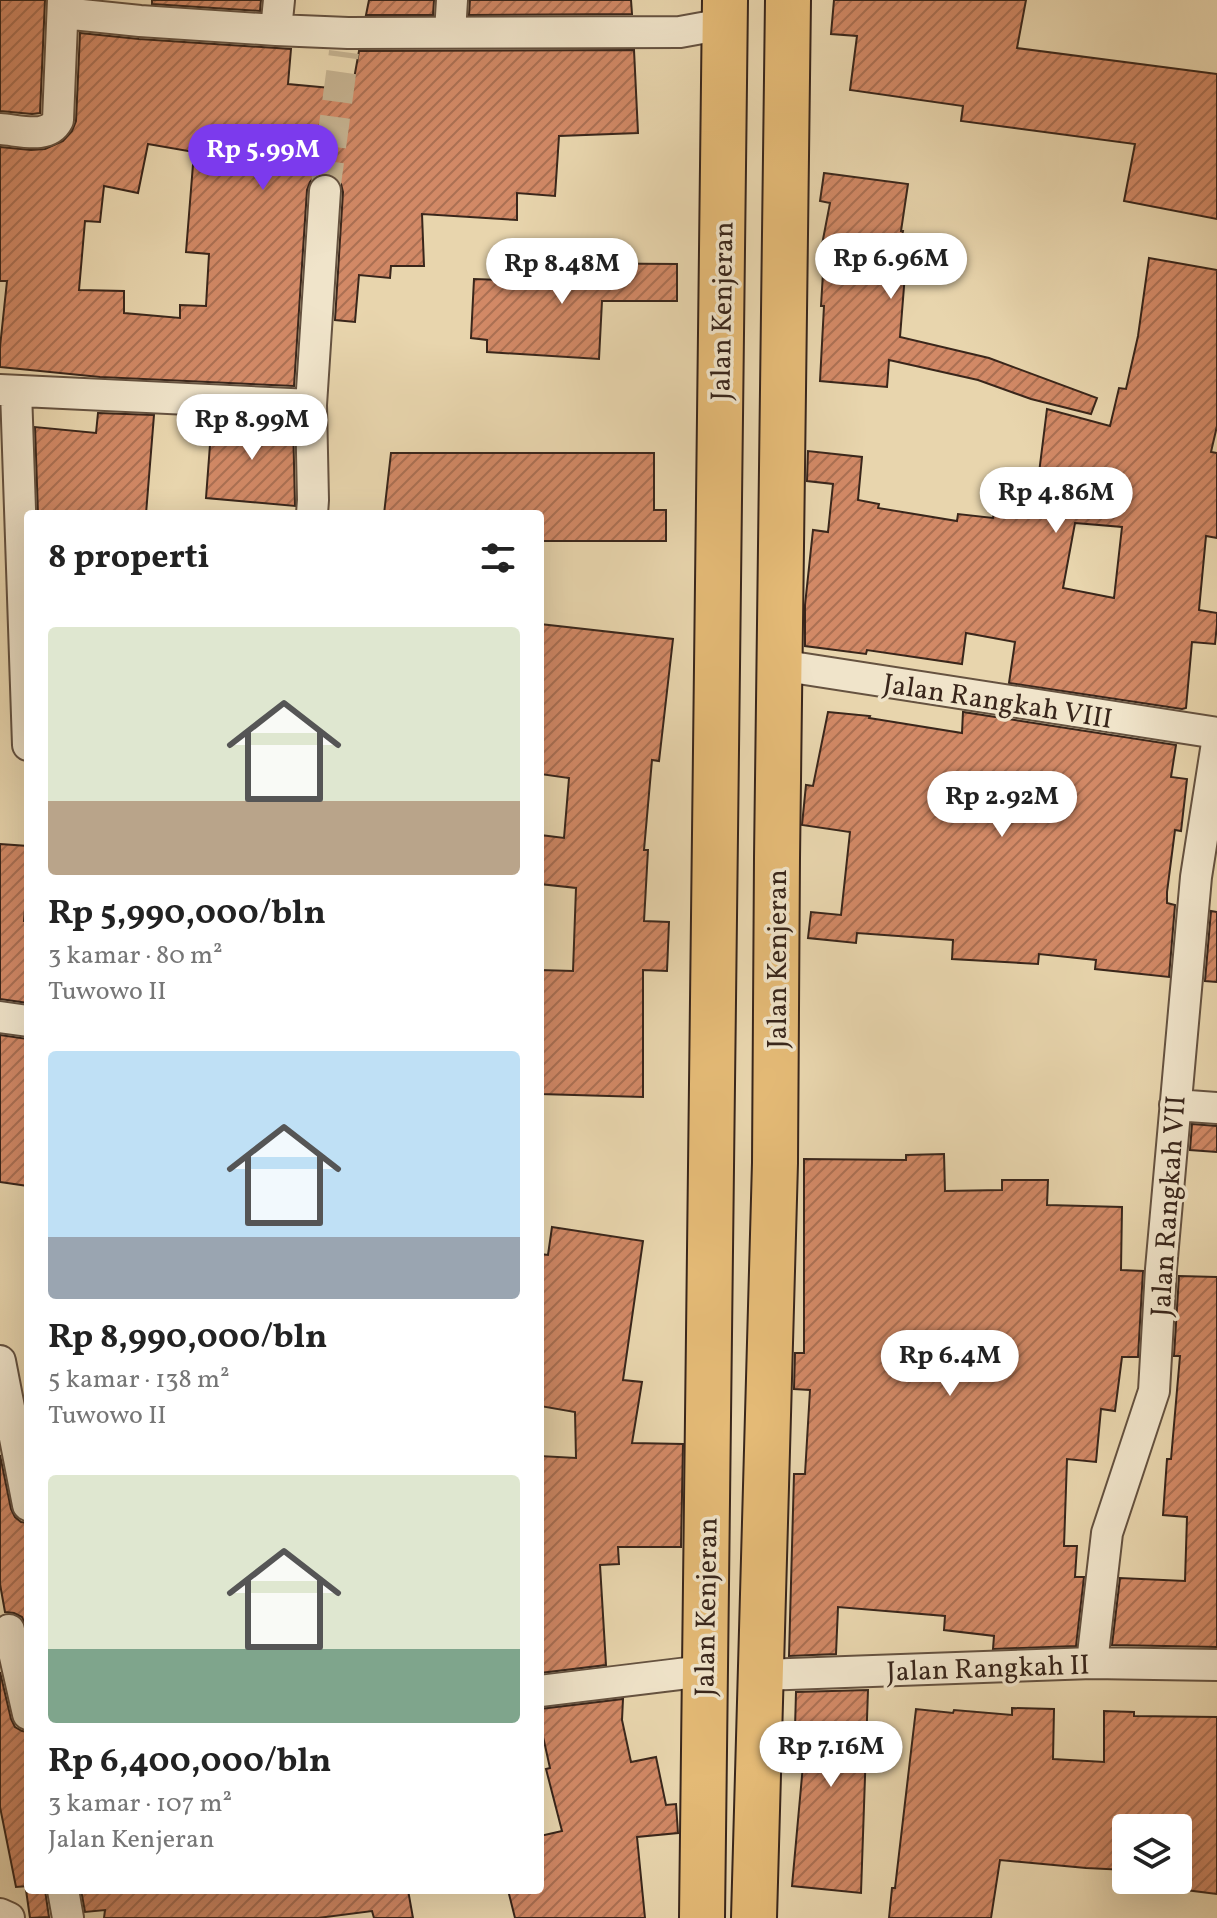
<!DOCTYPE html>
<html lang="id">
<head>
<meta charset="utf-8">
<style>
  body { margin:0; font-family:Vollkorn,serif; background:#f2f2f2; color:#222; height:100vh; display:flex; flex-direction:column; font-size:30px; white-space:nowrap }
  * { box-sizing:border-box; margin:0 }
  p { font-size:26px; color:#767676 }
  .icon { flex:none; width:44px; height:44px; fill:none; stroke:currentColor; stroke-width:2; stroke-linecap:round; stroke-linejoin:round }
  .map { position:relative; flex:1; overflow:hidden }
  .panel { position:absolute; left:24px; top:510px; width:520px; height:1384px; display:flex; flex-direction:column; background:#fff; border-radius:8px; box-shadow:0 8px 32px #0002 }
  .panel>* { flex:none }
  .buttons { position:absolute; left:1112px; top:1814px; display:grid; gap:16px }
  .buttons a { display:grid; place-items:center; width:80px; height:80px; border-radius:8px; background:#fff; box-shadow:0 8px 32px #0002; font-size:40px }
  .price { position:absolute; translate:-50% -68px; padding:0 18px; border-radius:28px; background:#fff; color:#222; font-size:26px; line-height:52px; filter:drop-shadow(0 2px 4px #0008) }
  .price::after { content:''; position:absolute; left:50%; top:48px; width:24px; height:18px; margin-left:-12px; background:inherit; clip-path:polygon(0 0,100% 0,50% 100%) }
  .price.on { background:#7c3aed; color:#fff }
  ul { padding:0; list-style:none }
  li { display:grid; align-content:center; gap:16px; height:424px; padding:0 24px }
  li span { display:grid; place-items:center; height:248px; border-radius:8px; color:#555 }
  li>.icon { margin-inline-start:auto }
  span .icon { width:144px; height:144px; fill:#fffc; stroke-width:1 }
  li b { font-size:34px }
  h2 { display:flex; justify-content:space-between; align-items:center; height:96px; padding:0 24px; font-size:34px }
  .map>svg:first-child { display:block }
</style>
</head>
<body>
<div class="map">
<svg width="1217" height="1918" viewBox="0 0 1217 1918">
  <defs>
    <pattern id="building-hatch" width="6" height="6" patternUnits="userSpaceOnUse" patternTransform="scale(2)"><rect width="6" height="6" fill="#d28966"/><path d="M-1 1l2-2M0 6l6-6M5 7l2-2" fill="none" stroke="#ab7053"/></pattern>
  </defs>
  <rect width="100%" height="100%" fill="#e8d5ad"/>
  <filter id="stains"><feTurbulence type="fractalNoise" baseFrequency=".0025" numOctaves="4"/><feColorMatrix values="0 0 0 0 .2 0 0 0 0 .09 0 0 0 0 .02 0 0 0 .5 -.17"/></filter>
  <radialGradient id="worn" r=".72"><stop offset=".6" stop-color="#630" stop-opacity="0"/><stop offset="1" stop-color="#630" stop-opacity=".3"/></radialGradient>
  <!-- building -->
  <path fill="url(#building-hatch)" stroke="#39261b" stroke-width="2" fill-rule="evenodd" d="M 0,0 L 45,0 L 40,113 L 32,114 L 0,111 Z
    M 152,0 L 261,0 L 260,11 L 152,4 Z
    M 369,0 L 434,0 L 433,15 L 366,15 Z
    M 470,0 L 631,0 L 632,14 L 469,15 Z
    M 834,0 L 1026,0 L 1017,48 L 1217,74 L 1217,219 L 1124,201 L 1135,144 L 961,121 L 963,106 L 850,90 L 857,36 L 831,34 Z
    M 80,33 L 139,39 L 291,49 L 288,84 L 352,90 L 359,51 L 634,50 L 638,133 L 559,136 L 555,196 L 517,193 L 517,220 L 422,214 L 424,266 L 391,266 L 390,278 L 359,275 L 355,322 L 335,320 L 343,192 L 341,184 L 334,176 L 325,173 L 316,175 L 310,182 L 307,190 L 294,386 L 100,377 L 0,367 L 0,347 L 7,281 L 0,281 L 0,147 L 31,150 L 45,149 L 63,141 L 72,131 L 76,121 ZM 148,144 L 194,152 L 186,252 L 209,254 L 206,306 L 180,305 L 180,318 L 124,313 L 124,291 L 79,290 L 85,221 L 100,222 L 104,186 L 138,193 Z
    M 824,173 L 908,184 L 901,231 L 903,231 L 895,273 L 905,274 L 900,337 L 989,358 L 1097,398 L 1091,414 L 1031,399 L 978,380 L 889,360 L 887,387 L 820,381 L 824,306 L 821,306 L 824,256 L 820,255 L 830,203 L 820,201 Z
    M 1149,258 L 1217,270 L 1217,426 L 1211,452 L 1217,453 L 1217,538 L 1206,536 L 1199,610 L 1217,613 L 1217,624 L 1215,644 L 1192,642 L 1186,708 L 1182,709 L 1009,683 L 1015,642 L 966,633 L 962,664 L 867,650 L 866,654 L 805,646 L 805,605 L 813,530 L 828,532 L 833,484 L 807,481 L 808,451 L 862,457 L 858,500 L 879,504 L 878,508 L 957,521 L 958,514 L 993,518 L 995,507 L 1034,513 L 1047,409 L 1110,426 L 1119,388 L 1126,389 L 1138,336 ZM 1075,523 L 1122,527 L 1114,598 L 1063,588 Z
    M 536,263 L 677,264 L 677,301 L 602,301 L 599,359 L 487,352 L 487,340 L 471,338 L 474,279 L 536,281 Z
    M 98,413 L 154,415 L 146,514 L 38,514 L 35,427 L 96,433 Z
    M 212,418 L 293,422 L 295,506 L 206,498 Z
    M 391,453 L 654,453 L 654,510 L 666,510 L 666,541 L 540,541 L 540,514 L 384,514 Z
    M 540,624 L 673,639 L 659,761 L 652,760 L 644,850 L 648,850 L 644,921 L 669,922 L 667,971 L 643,970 L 643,1097 L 540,1094 L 540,970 L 573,971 L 576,888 L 540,884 L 540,835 L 564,838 L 569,778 L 540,774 Z
    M 828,712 L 870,716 L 869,718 L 962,733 L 963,712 L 1176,745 L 1171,777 L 1187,779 L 1181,831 L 1175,830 L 1167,892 L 1167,903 L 1175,905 L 1169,977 L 1095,969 L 1096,960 L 1039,954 L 1038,964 L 952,959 L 953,940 L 857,933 L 856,943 L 808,938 L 811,912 L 841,915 L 850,832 L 802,825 L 806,785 L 813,786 Z
    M 0,844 L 28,846 L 28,872 L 24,921 L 28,921 L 28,1003 L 0,999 Z
    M 1211,911 L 1217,912 L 1217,982 L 1205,981 Z
    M 0,1035 L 28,1039 L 28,1186 L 0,1182 Z
    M 1192,1124 L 1217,1126 L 1217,1152 L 1190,1150 Z
    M 944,1154 L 945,1191 L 1002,1190 L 1002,1180 L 1048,1180 L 1047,1205 L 1122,1207 L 1121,1270 L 1143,1271 L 1138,1357 L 1122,1357 L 1115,1411 L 1101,1409 L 1096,1462 L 1067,1459 L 1064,1546 L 1077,1546 L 1075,1577 L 1084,1577 L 1076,1646 L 993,1649 L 994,1636 L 944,1630 L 945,1616 L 838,1607 L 836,1654 L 789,1656 L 794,1474 L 805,1474 L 810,1390 L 794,1389 L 795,1353 L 804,1353 L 804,1159 L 906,1160 L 906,1155 Z
    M 552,1227 L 643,1241 L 623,1380 L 642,1382 L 632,1443 L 683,1444 L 681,1547 L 618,1547 L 619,1564 L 600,1565 L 606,1665 L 540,1673 L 540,1456 L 576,1458 L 575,1412 L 540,1406 L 540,1254 L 548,1255 Z
    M 1179,1276 L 1217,1277 L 1217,1647 L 1112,1645 L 1120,1578 L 1185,1581 L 1187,1517 L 1163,1515 L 1167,1459 L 1171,1459 L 1180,1356 L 1174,1356 Z
    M 0,1455 L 11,1509 L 15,1517 L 21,1522 L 28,1523 L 28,1632 L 22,1617 L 14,1613 L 5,1612 L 0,1584 Z
    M 0,1672 L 11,1719 L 15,1727 L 22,1731 L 28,1732 L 28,1886 L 16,1887 L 0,1807 Z
    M 868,1690 L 861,1893 L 792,1886 L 803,1765 L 794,1765 L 796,1692 Z
    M 623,1699 L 622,1720 L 631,1762 L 656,1757 L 666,1805 L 676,1804 L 678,1833 L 637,1837 L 645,1918 L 515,1918 L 508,1890 L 540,1890 L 540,1836 L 562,1831 L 546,1769 L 550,1768 L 540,1723 L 540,1709 Z
    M 1012,1708 L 1054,1709 L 1053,1759 L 1104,1762 L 1104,1711 L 1134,1712 L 1134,1716 L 1217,1717 L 1217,1894 L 1178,1889 L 1178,1828 L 1126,1828 L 1126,1870 L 1086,1868 L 1000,1860 L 991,1918 L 889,1918 L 892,1888 L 895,1888 L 916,1709 L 953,1713 L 954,1710 L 1012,1715 Z
    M 26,1890 L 45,1890 L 49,1917 L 30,1918 Z
    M 81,1890 L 408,1890 L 413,1918 L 374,1918 L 372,1911 L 318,1918 L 104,1918 L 105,1910 L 85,1912 Z"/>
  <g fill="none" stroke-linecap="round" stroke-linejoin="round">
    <!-- minor-tunnel -->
    <path stroke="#c5b290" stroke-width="30" stroke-dasharray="30 15" stroke-linecap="butt" d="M 325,191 L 344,52"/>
    <defs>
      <path id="minor" d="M 63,13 L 140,21 L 276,30 L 348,33 L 680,32 L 724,24
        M 276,30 L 279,0
        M 450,32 L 452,0
        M 0,129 C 19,130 48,140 58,120 L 63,0
        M 0,390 L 311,405
        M 16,391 L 28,745
        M 312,514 L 313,500 L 311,405 L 325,191
        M 779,665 L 1217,733
        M 0,1017 L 28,1021
        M 1175,1105 L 1217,1108
        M 0,1361 L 28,1505
        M 9,1630 L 28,1714
        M 1092,1663 L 1107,1533 L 1154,1391 L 1161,1269 L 1196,877 L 1217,743
        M 760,1675 L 1092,1663 L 1217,1665
        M 540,1691 L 704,1671
        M 63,1890 L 68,1918
        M 0,1914 L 9,1918"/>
      <path id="trunk" d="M 702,1918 L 725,0
        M 754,1918 L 775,1163 L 777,858 L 788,0"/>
    </defs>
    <!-- minor casing -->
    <use href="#minor" stroke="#655240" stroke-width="34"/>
    <!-- trunk casing -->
    <use href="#trunk" stroke="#39261b" stroke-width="48"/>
    <!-- minor -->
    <use href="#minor" stroke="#f0e4ca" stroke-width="30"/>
    <!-- trunk -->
    <use href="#trunk" stroke="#e4ba76" stroke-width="44"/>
  </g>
  <g text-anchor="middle" stroke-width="7" stroke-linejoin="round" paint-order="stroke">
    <!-- street labels -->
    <g font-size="28" fill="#39261b" stroke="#f0e4ca">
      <text transform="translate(721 311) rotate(-89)" y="10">Jalan Kenjeran</text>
      <text transform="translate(998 700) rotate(9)" y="10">Jalan Rangkah VIII</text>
      <text transform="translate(776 959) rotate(-90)" y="10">Jalan Kenjeran</text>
      <text transform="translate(1167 1206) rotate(-86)" y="10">Jalan Rangkah VII</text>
      <text transform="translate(705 1607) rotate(-89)" y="10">Jalan Kenjeran</text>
      <text transform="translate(988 1667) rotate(-2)" y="10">Jalan Rangkah II</text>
    </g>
  </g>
  <rect width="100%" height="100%" filter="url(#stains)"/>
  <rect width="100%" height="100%" fill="url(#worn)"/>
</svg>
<div class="buttons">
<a><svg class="icon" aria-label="layers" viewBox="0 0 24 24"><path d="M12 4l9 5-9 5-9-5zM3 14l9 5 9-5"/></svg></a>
</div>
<b class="price on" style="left:263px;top:192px">Rp 5.99M</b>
<b class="price" style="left:891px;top:301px">Rp 6.96M</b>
<b class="price" style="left:562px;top:306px">Rp 8.48M</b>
<b class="price" style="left:252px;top:462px">Rp 8.99M</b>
<b class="price" style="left:1056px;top:535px">Rp 4.86M</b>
<b class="price" style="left:1002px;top:839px">Rp 2.92M</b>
<b class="price" style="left:950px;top:1398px">Rp 6.4M</b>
<b class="price" style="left:831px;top:1789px">Rp 7.16M</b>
<section class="panel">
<h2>8 properti<svg class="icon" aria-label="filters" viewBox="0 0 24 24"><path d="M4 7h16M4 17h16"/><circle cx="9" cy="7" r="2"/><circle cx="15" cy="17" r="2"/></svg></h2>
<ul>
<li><span style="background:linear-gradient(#dfe7d0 70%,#b9a48a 0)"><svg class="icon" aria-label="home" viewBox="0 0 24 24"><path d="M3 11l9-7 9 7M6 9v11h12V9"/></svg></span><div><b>Rp 5,990,000/bln</b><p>3 kamar · 80 m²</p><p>Tuwowo II</p></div></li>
<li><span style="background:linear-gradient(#bfe0f5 75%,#9aa5b1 0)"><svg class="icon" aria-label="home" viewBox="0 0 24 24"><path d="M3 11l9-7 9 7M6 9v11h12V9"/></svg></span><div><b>Rp 8,990,000/bln</b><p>5 kamar · 138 m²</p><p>Tuwowo II</p></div></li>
<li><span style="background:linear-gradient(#dfe7d0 70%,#7fa58c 0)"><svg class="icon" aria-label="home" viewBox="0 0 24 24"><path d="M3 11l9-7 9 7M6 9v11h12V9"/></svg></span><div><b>Rp 6,400,000/bln</b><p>3 kamar · 107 m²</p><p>Jalan Kenjeran</p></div></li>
</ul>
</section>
</div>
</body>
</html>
